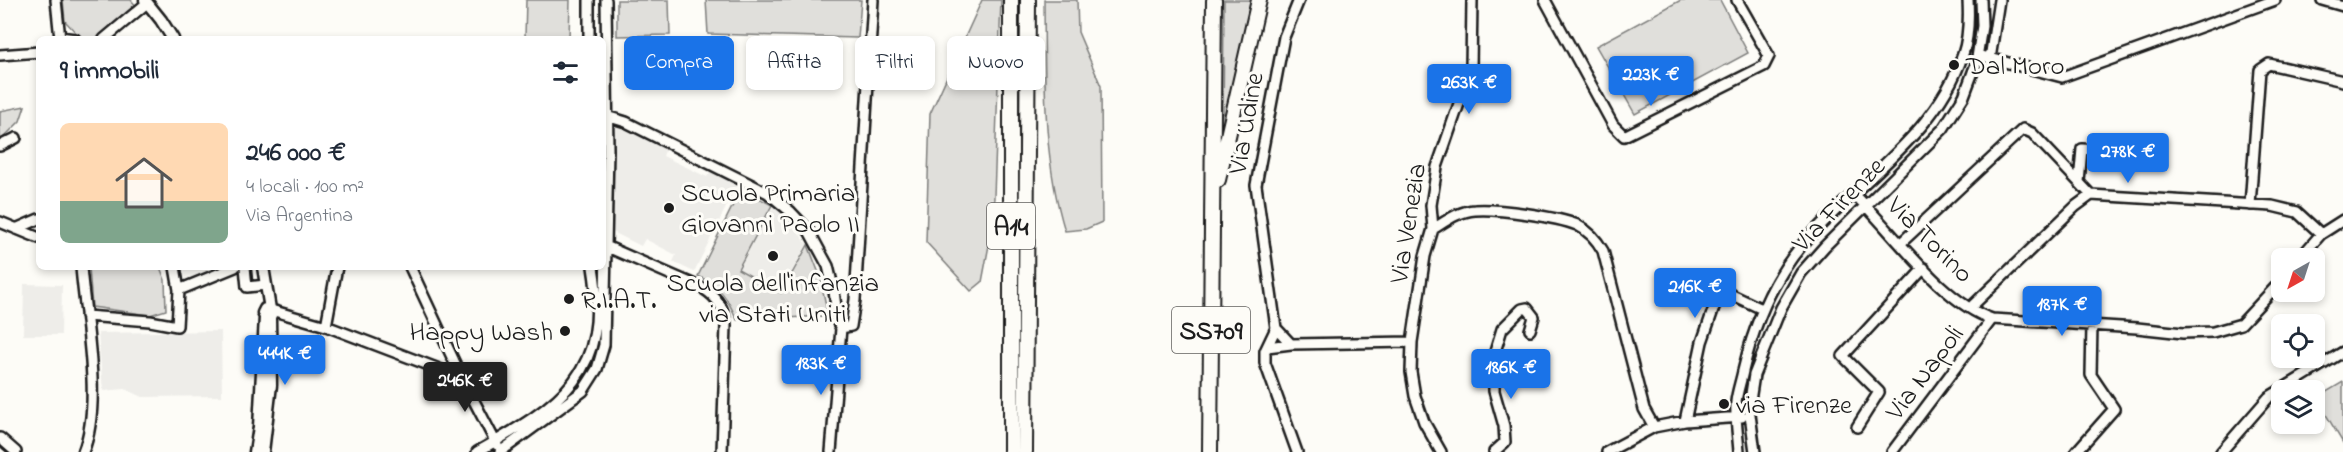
<!DOCTYPE html>
<html lang="it">
<head>
<meta charset="utf-8">
<style>
  body { margin:0; font-family:"Indie Flower",sans-serif; background:#f6f6f7; color:#1f2937; height:100vh; display:flex; flex-direction:column; font-size:22px; white-space:nowrap }
  * { box-sizing:border-box; margin:0 }
  p { font-size:20px; color:#747a83 }
  .icon { flex:none; width:33px; height:33px; fill:none; stroke:currentColor; stroke-width:2; stroke-linecap:round; stroke-linejoin:round }
  .map { position:relative; flex:1; overflow:hidden }
  .side { position:absolute; left:36px; top:36px; width:570px; height:234px; display:flex; flex-direction:column; background:#fff; border-radius:9px; box-shadow:0 3px 9px #0003 }
  .side>* { flex:none }
  .hud { position:absolute; left:624px; top:36px; width:570px; height:54px; display:flex; gap:12px }
  .needle { width:39px; rotate:219deg }
  .buttons { position:absolute; left:2271px; top:248px; display:grid; gap:12px }
  .buttons a { display:grid; place-items:center; width:54px; height:54px; border-radius:9px; background:#fff; box-shadow:0 3px 9px #0003; font-size:30px }
  .price { position:absolute; translate:-50% -51px; padding:0 14px; border-radius:6px; background:#1a73e8; color:#fff; font-size:20px; line-height:39px; filter:drop-shadow(0 2px 3px #0008) }
  .price::after { content:''; position:absolute; left:50%; top:36px; width:18px; height:14px; margin-left:-9px; background:inherit; clip-path:polygon(0 0,100% 0,50% 100%) }
  .price.active { background:#222; color:#fff }
  ul { padding:0; list-style:none }
  li { display:flex; align-items:center; gap:18px; height:150px; padding:0 24px }
  li span { display:grid; place-items:center; flex:none; width:168px; height:120px; border-radius:9px; color:#555 }
  li>.icon { margin-inline-start:auto }
  span .icon { width:72px; height:72px; fill:#fffc; stroke-width:1 }
  li b { font-size:26px }
  h2 { display:flex; justify-content:space-between; align-items:center; height:72px; padding:0 24px; font-size:26px }
  .tag { padding:0 21px; border-radius:9px; background:#fff; box-shadow:0 3px 9px #0003; font-size:21px; line-height:54px }
  .tag.active { background:#1a73e8; color:#fff }
  .map>svg:first-child { display:block }
</style>
</head>
<body>
<div class="map">
<svg width="2343" height="452" viewBox="0 0 2343 452">
  <rect width="100%" height="100%" fill="#fdfcf7"/>
  <filter id="ink" filterUnits="userSpaceOnUse"><feTurbulence type="fractalNoise" baseFrequency=".0167" numOctaves="2"/><feDisplacementMap in="SourceGraphic" scale="12" xChannelSelector="R" yChannelSelector="G"/><feConvolveMatrix kernelMatrix="1 2 1 2 8 2 1 2 1" color-interpolation-filters="sRGB"/></filter>
  <g filter="url(#ink)">
    <!-- built -->
    <path fill="#eeede9" d="M 621,125 L 666,148 L 663,156 L 707,177 L 710,172 L 737,185 L 694,272 L 673,262 L 676,255 L 645,239 L 641,246 L 613,232 L 612,134 L 616,127 Z
      M 773,207 L 786,215 L 807,244 L 780,292 L 739,269 Z
      M 24,284 L 62,285 L 61,335 L 23,335 Z
      M 221,331 L 222,396 L 143,397 L 125,389 L 103,391 L 98,333 Z"/>
    <!-- green -->
    <path fill="#e0dfdb" stroke="#7e7e7c" stroke-width="1.5" d="M 63,0 L 131,0 L 137,7 L 101,39 L 82,39 L 65,21 Z
      M 526,0 L 570,0 L 569,39 L 525,37 Z
      M 617,0 L 669,0 L 670,35 L 617,36 Z
      M 706,0 L 861,0 L 858,38 L 708,34 Z
      M 982,0 L 1001,0 L 993,224 L 982,282 L 971,291 L 926,242 L 930,114 Z
      M 1044,0 L 1077,0 L 1078,32 L 1101,86 L 1102,222 L 1086,229 L 1065,231 C 1042,156 1045,78 1044,0 Z
      M 1224,0 L 1253,0 L 1223,127 Z
      M 1681,0 L 1720,0 L 1748,53 L 1635,114 L 1596,46 Z
      M 25,106 L 20,121 L 0,141 L 0,111 Z
      M 741,189 L 772,205 L 738,269 L 781,293 L 808,245 L 820,276 L 828,316 L 737,320 C 727,297 721,287 698,276 Z
      M 89,267 L 160,267 L 165,280 L 166,310 L 150,315 L 92,307 Z
      M 2343,382 L 2343,443 L 2316,398 Z"/>
    <g fill="none" stroke-linecap="round" stroke-linejoin="round">
      <defs>
        <path id="minor" d="M 56,0 L 60,39
          M 589,0 L 589,39
          M 1545,0 L 1613,125 L 1624,136 L 1764,66 L 1769,56 L 1737,0
          M 2322,0 L 2343,6
          M 60,37 L 75,39
          M 104,39 L 147,3
          M 0,55 L 39,52
          M 1978,55 L 2062,77 L 2275,0
          M 1990,59 L 1999,0
          M 603,115 L 626,122 L 768,193 L 791,212 L 809,231 L 828,266 L 834,291 L 838,323 L 841,328
          M 0,146 L 16,138
          M 2079,182 L 2082,149 L 2146,153
          M 1853,193 C 1892,230 1941,302 1992,319 L 2137,328 L 2183,333 L 2213,332 L 2241,324 L 2282,280
          M 2250,205 L 2260,70 L 2269,64 L 2343,81
          M 0,222 L 39,238
          M 16,229 L 39,219
          M 1433,229 C 1446,221 1459,211 1475,210 C 1497,208 1557,217 1577,225 C 1589,231 1597,240 1603,251 L 1644,409 L 1654,427
          M 1901,243 L 2023,129 L 2032,133 L 2091,195
          M 603,245 L 704,289 C 718,298 724,308 726,325 L 722,452
          M 2300,258 L 2321,234 L 2343,220
          M 81,267 C 85,320 103,402 83,452
          M 245,267 L 247,287 L 266,285
          M 410,267 L 459,372 L 497,445
          M 179,290 L 235,267
          M 1970,308 L 2076,206 L 2091,195 L 2272,206 L 2297,212 L 2321,234
          M 271,310 L 326,326 L 447,372 L 459,372
          M 86,316 L 150,321 L 177,326 L 179,290 L 175,267
          M 326,326 L 337,267
          M 841,328 L 851,326 L 855,300 L 873,0
          M 1276,328 L 1265,351 L 1265,363 L 1297,452
          M 1291,344 L 1276,328 L 1256,185 L 1284,37 L 1299,0
          M 1267,347 L 1291,344 L 1412,342
          M 1685,421 L 1702,342 L 1718,296 L 1721,292 L 1726,292 L 1762,309
          M 1857,427 L 1879,392 L 1843,356 L 1924,268
          M 0,438 L 16,452
          M 477,452 C 562,403 611,374 593,267
          M 500,452 L 583,391 L 597,369 L 604,345 L 608,150 L 606,0
          M 831,452 L 841,328
          M 1441,452 L 1424,422 L 1415,396 L 1411,372 L 1412,342 L 1425,256 L 1433,229 L 1431,205 L 1437,167 L 1471,69 L 1472,0
          M 1494,452 L 1505,442 L 1504,426 L 1494,391 L 1494,355 L 1502,329 L 1522,309 L 1527,308 L 1534,317 L 1530,330
          M 1607,452 L 1654,427 L 1685,421 L 1742,417
          M 1739,452 C 1738,436 1735,418 1736,402 C 1737,392 1741,381 1743,371 C 1755,320 1775,272 1812,234 C 1865,177 1938,131 1963,54 C 1969,37 1969,18 1968,0
          M 1755,452 L 1749,407 L 1754,375 L 1781,308 L 1801,273 L 1825,246 L 1943,129 L 1964,96 L 1976,64 L 1982,26 L 1981,0
          M 1892,452 L 1992,319
          M 2076,452 L 2114,409 L 2091,375 L 2092,325
          M 2221,452 L 2269,397 L 2343,352"/>
        <path id="major" d="M 145,0 L 161,20 L 173,39
          M 255,452 L 259,427 L 265,317 L 263,313 L 265,309 L 270,309
          M 263,452 L 271,385 L 270,317 L 272,313 L 270,309 L 263,267"/>
        <path id="highway" d="M 1011,0 L 1011,452
          M 1218,180 L 1259,0
          M 1025,452 L 1028,0
          M 1210,452 L 1214,0"/>
      </defs>
      <!-- minor casing -->
      <use href="#minor" stroke="#1c1c1c" stroke-width="14"/>
      <!-- major casing -->
      <use href="#major" stroke="#1c1c1c" stroke-width="15"/>
      <!-- highway casing -->
      <use href="#highway" stroke="#1c1c1c" stroke-width="18"/>
      <!-- minor -->
      <use href="#minor" stroke="#fdfcf7" stroke-width="9"/>
      <!-- major -->
      <use href="#major" stroke="#fdfcf7" stroke-width="10"/>
      <!-- highway -->
      <use href="#highway" stroke="#fdfcf7" stroke-width="14"/>
    </g>
  </g>
  <!-- markers -->
  <g fill="#1c1c1c" stroke="#fdfcf7" stroke-width="2">
    <circle cx="1954" cy="65" r="6"/>
    <circle cx="669" cy="208" r="6"/>
    <circle cx="773" cy="256" r="6"/>
    <circle cx="569" cy="299" r="6"/>
    <circle cx="565" cy="331" r="6"/>
    <circle cx="1724" cy="404" r="6"/>
  </g>
  <g text-anchor="middle" stroke-width="6" stroke-linejoin="round" paint-order="stroke">
    <!-- shield labels -->
    <g fill="#fdfcf7" stroke="#605f5e" stroke-width="1.5">
      <rect x="987" y="203" width="48" height="46" rx="4.5"/>
      <rect x="1172" y="307" width="78" height="46" rx="4.5"/>
    </g>
    <g font-size="26" font-weight="bold" fill="#1c1c1c">
      <text x="1011" y="235">A14</text>
      <text x="1211" y="339">SS709</text>
    </g>
    <!-- poi labels -->
    <g font-size="27" fill="#1c1c1c" stroke="#fdfcf7" text-anchor="start">
      <text x="1966" y="74">Dal Moro</text>
      <text x="681" y="201">Scuola Primaria<tspan x="681" dy="31">Giovanni Paolo II</tspan></text>
      <text x="773" y="291" text-anchor="middle">Scuola dell'infanzia<tspan x="773" dy="31">via Stati Uniti</tspan></text>
      <text x="581" y="308">R.I.A.T.</text>
      <text x="553" y="340" text-anchor="end">Happy Wash</text>
      <text x="1736" y="413">via Firenze</text>
    </g>
    <!-- street labels -->
    <g font-size="27" fill="#1c1c1c" stroke="#fdfcf7">
      <text transform="translate(1245 123) rotate(-80)" y="9">Via Udine</text>
      <text transform="translate(1838 204) rotate(-46)" y="9">Via Firenze</text>
      <text transform="translate(1407 223) rotate(-81)" y="9">Via Venezia</text>
      <text transform="translate(1931 239) rotate(45)" y="9">Via Torino</text>
      <text transform="translate(1924 372) rotate(-53)" y="9">Via Napoli</text>
    </g>
  </g>
</svg>
<div class="buttons">
<a><svg class="needle" viewBox="-14 -14 28 28"><path d="M0-13l5 13h-10z" fill="#e53935"/><path d="M0 13l5-13h-10z" fill="#747a83"/></svg></a>
<a><svg class="icon" aria-label="locate" viewBox="0 0 24 24"><circle cx="12" cy="12" r="6"/><path d="M12 2v4M12 18v4M2 12h4M18 12h4"/></svg></a>
<a><svg class="icon" aria-label="layers" viewBox="0 0 24 24"><path d="M12 4l9 5-9 5-9-5zM3 14l9 5 9-5"/></svg></a>
</div>
<b class="price" style="left:1651px;top:107px">223K €</b>
<b class="price" style="left:1469px;top:115px">263K €</b>
<b class="price" style="left:2128px;top:184px">278K €</b>
<b class="price" style="left:1695px;top:319px">216K €</b>
<b class="price" style="left:2062px;top:337px">187K €</b>
<b class="price" style="left:285px;top:386px">444K €</b>
<b class="price" style="left:821px;top:396px">183K €</b>
<b class="price" style="left:1511px;top:400px">186K €</b>
<b class="price active" style="left:465px;top:413px">246K €</b>
<div class="hud">
<a class="tag active">Compra</a>
<a class="tag">Affitta</a>
<a class="tag">Filtri</a>
<a class="tag">Nuovo</a>
</div>
<section class="side">
<h2>9 immobili<svg class="icon" aria-label="filters" viewBox="0 0 24 24"><path d="M4 7h16M4 17h16"/><circle cx="9" cy="7" r="2"/><circle cx="15" cy="17" r="2"/></svg></h2>
<ul>
<li><span style="background:linear-gradient(#ffd9b3 65%,#7fa58c 0)"><svg class="icon" aria-label="home" viewBox="0 0 24 24"><path d="M3 11l9-7 9 7M6 9v11h12V9"/></svg></span><div><b>246 000 €</b><p>4 locali · 100 m²</p><p>Via Argentina</p></div></li>
</ul>
</section>
</div>
</body>
</html>
